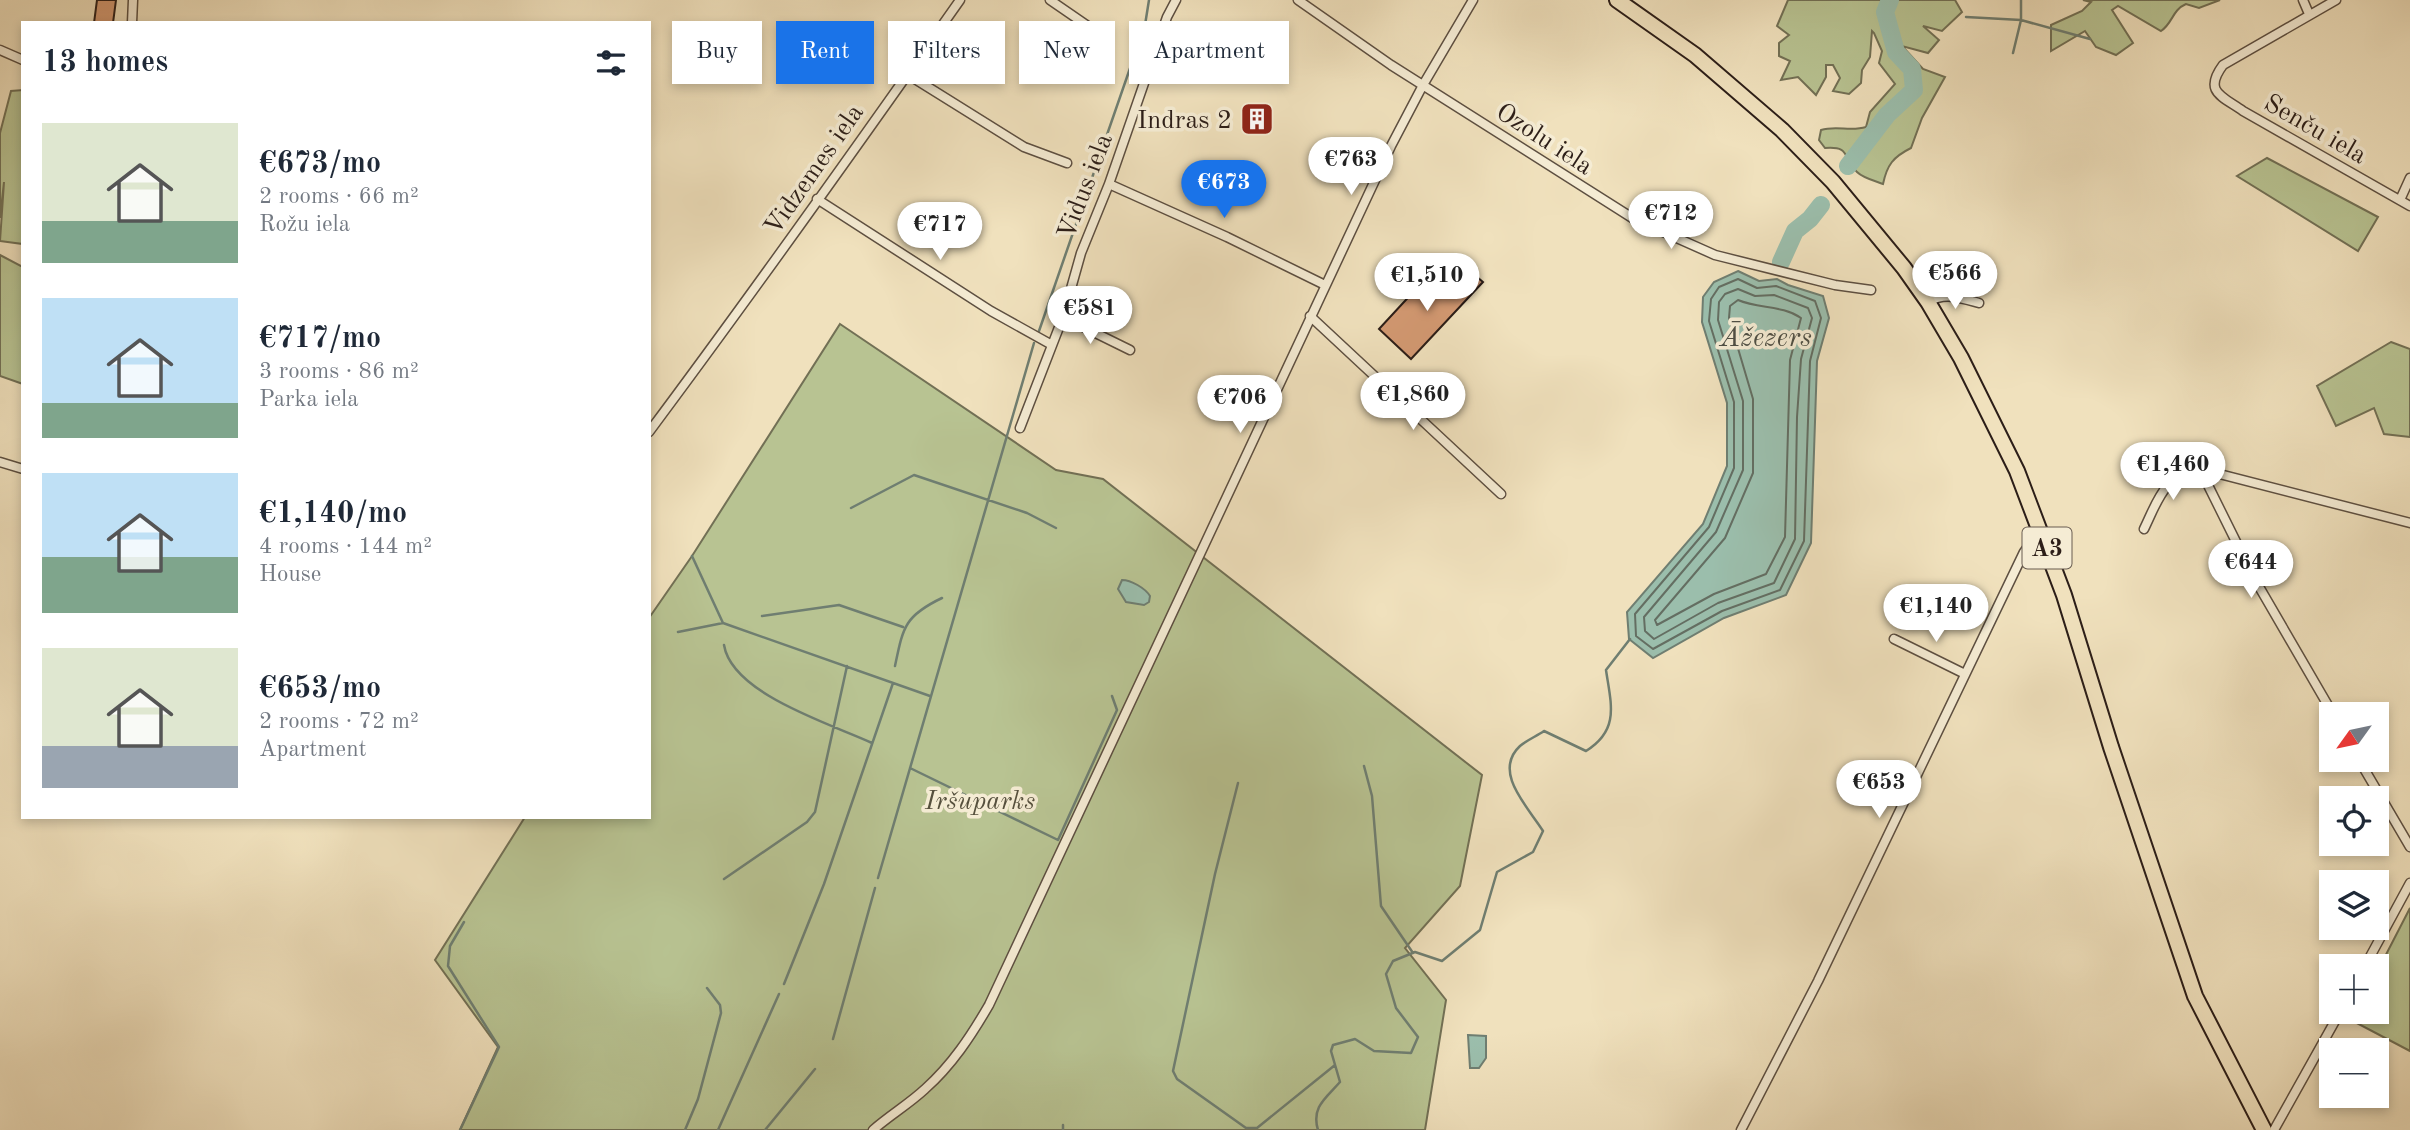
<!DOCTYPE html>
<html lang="en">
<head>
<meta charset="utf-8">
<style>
  body { margin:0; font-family:"Old Standard TT",serif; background:#f2f2f3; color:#1f2937; height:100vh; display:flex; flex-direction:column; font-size:26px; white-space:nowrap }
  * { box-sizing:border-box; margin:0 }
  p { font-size:23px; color:#747a83 }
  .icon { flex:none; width:38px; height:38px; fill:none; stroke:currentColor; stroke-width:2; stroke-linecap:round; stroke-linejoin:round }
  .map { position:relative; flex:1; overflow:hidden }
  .drawer { position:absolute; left:21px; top:21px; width:630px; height:798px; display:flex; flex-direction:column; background:#fff; border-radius:0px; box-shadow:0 4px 10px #0003 }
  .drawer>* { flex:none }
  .top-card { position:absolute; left:672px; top:21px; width:665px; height:63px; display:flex; gap:14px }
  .needle { width:46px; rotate:237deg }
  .tools { position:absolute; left:2319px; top:702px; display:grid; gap:14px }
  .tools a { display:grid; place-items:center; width:70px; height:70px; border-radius:0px; background:#fff; box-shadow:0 4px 10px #0003; font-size:35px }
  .price { position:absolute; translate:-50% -60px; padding:0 16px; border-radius:24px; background:#fff; color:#222; font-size:23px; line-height:46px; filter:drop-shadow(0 2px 4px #0008) }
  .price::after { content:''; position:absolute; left:50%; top:42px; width:21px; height:16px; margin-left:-10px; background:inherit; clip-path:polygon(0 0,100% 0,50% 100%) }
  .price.current { background:#1a73e8; color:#fff }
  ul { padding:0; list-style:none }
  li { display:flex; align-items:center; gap:21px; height:175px; padding:0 21px }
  li span { display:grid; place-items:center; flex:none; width:196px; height:140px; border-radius:0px; color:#555 }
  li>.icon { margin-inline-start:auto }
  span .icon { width:84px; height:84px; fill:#fffc; stroke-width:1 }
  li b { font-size:30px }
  h2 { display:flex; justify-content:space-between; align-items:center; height:84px; padding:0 21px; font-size:30px }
  .chip { padding:0 24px; border-radius:0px; background:#fff; box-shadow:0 4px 10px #0003; font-size:24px; line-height:63px }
  .chip.current { background:#1a73e8; color:#fff }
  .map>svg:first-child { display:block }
</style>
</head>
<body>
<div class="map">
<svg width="2410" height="1130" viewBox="0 0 2410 1130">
  <rect width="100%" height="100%" fill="#f0e1bd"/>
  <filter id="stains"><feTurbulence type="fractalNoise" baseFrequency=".00286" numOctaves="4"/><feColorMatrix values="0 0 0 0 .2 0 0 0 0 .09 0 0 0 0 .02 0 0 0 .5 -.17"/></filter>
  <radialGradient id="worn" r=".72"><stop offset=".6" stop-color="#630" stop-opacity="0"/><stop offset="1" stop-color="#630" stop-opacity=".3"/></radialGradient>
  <!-- green -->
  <path fill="#b8c392" stroke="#727055" stroke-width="2" d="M 1788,0 L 1955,0 L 1962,12 L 1942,31 L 1923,26 L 1939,40 L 1928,53 L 1902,46 L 1923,69 L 1945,77 L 1922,118 L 1911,148 C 1893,157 1887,165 1883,184 C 1875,181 1863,178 1857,172 C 1842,157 1851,146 1825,148 L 1819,140 L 1821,130 C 1837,125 1850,132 1866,127 L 1870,112 L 1895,84 L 1879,63 L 1882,51 L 1874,33 L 1872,31 L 1870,57 L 1862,70 L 1861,83 L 1849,94 L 1833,91 L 1840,78 L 1833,65 L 1826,65 L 1826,77 L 1816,95 L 1798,77 L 1781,80 L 1790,61 L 1779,56 L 1779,43 L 1789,35 L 1777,26 Z
    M 2083,0 L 2220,0 L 2199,8 L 2186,4 C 2172,10 2173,23 2161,31 L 2118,6 L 2112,10 L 2133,43 L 2116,55 L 2096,47 L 2085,31 L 2051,51 L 2051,25 L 2082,11 L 2091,2 Z
    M 23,90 L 23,244 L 0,241 L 4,182 L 0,218 L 0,133 L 11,91 Z
    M 2267,158 L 2378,217 L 2358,251 L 2237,176 Z
    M 0,255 L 23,267 L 23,384 L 0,376 Z
    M 840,324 L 1056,470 L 1103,479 L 1482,775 L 1460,886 L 1405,948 L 1446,1000 L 1425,1130 L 460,1130 L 498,1047 L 435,960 L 525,817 L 649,817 L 649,618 L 692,556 Z
    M 2391,342 L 2410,349 L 2410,437 L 2384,434 L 2374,408 L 2336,426 L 2317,386 Z
    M 2410,908 L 2410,1051 L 2351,1020 L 2355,1012 L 2376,1012 L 2377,972 Z"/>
  <!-- water -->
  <path fill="#9bbeac" stroke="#6f7e71" stroke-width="2" d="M 1738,271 L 1759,281 L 1777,279 L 1788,285 L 1823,296 L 1829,318 L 1817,361 L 1811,543 L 1786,595 L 1724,618 L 1653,658 L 1629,639 L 1627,612 L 1703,524 L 1727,466 L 1727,403 L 1702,322 L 1703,297 L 1714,282 Z
    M 1122,580 C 1131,580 1145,588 1150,596 L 1149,602 L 1144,605 L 1126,602 L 1118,589 Z
    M 1468,1035 L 1486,1036 L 1486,1058 L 1479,1068 L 1470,1068 Z"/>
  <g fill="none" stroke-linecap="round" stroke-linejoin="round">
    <!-- shore -->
    <path stroke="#646e62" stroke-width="2" d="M 1738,279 L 1757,288 L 1776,286 L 1815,301 L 1821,318 L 1810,361 L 1804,541 L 1780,590 L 1722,611 L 1653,649 L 1636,636 L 1635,614 L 1709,527 L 1734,468 L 1734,402 L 1709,321 L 1711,299 L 1719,287 Z
      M 1738,289 L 1755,296 L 1774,295 L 1808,308 L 1812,318 L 1801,359 L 1797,417 L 1795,539 L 1774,583 L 1718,603 L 1654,639 L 1645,631 L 1644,617 L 1716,532 L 1743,470 L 1743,401 L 1718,320 L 1719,302 L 1725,294 Z
      M 1738,300 C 1759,309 1782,305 1801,318 L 1790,360 L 1785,537 L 1766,574 L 1714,594 L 1657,625 L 1655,620 L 1725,538 L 1753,473 L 1753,399 L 1729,318 L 1730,306 Z"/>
    <!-- stream -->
    <path stroke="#6f7e71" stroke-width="2.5" d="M 1966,17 L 2021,20 L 2090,39
      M 2013,53 L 2021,20 L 2021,0
      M 1039,331 L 1145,25 L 1149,0
      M 851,508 L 914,475 L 1027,513 L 1056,528
      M 692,556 L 723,623 L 930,696
      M 762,616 L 839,605 L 903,627
      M 678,632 L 723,623
      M 724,645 C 732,694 831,724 872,743
      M 895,666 C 903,628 904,616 942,598
      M 1364,766 L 1372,796 L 1381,906 L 1413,953
      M 910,768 L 1058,840 L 1117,710 L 1112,696
      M 1238,783 L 1215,874 L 1173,1071 L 1177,1079 L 1246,1128 L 1257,1128 L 1335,1065
      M 878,878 L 1034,343
      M 724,879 L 807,822 L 815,812 L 847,666
      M 784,984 L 824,884 L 893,683
      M 833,1039 L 875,888
      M 1063,1125 L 1063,1130
      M 460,1130 L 499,1047 L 448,966 L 450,946 L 464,922
      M 685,1130 L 698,1099 L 721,1013 L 720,1005 L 707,988
      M 718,1130 L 779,994
      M 765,1130 L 815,1069
      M 1318,1130 C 1311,1107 1326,1098 1340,1082 L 1331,1051 L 1333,1045 L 1355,1039 L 1374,1051 L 1411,1053 L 1418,1037 L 1396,1008 L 1386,974 L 1393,961 L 1415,952 L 1442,961 L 1480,930 L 1497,872 L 1533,852 L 1543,831 C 1528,807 1492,772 1520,746 C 1527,740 1537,736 1544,731 L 1586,751 C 1620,730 1611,704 1606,670 L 1630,639"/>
    <!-- river -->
    <path stroke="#9bbeac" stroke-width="18" d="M 1848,166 L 1887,115 L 1914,90 L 1912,69 L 1896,52 L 1885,12 L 1890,0
      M 1781,262 L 1795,231 L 1810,219 L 1821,205"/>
  </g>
  <!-- building -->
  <path fill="#d39972" stroke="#2c1e18" stroke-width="2" d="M 97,0 L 116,0 L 113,23 L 94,23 Z
    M 1255,106 L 1269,115 L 1259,132 L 1245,123 Z
    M 1469,270 L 1483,282 L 1411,359 L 1379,329 L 1428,276 L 1447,293 Z"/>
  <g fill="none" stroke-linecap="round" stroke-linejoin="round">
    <defs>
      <path id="minor" d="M 1050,0 L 1098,33
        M 1298,0 L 1391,65 L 1634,219 L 1715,255 L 1835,285 L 1871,290
        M 2303,0 L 2309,14
        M 2336,0 L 2223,65 C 2203,92 2222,96 2243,111 L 2410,206
        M 132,23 L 133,0
        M 0,50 L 23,60
        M 907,74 L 1024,147 L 1067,163
        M 1109,184 L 1227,237 L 1325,285
        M 817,199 L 991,311 L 1052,345
        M 2400,200 L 2410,178
        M 1928,302 C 1945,292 1961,298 1979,303
        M 1310,316 L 1501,494
        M 1063,317 L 1130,350
        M 1020,428 L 1063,317 L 1081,253 L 1109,184 L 1167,17 L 1176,0
        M 649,432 C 755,290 858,145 960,0
        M 0,462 L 23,469
        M 2200,469 L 2254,578 L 2333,714
        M 2144,529 C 2159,498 2163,477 2200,469 L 2410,523
        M 1894,639 L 1965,674
        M 2359,760 L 2410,847
        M 2365,966 L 2410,883
        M 873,1130 C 890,1115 909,1104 925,1089 C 952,1065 971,1036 989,1005 L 1391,146 L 1423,85 L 1473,0
        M 1741,1130 L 1818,981 L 2024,552 L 2032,541 L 2042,537
        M 2274,1130 L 2340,1012"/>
      <path id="trunk" d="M 1617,0 L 1695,55 L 1782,130 L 1833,182 L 1904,268 L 1928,302 L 1961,358 L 2017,471 L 2064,595 L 2111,747 L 2195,996 L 2264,1130"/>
    </defs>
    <!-- minor casing -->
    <use href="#minor" stroke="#5d4f41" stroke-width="11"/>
    <!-- trunk casing -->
    <use href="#trunk" stroke="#2c1e18" stroke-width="18"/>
    <!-- minor -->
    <use href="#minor" stroke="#f5ecd4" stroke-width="8"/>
    <!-- trunk -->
    <use href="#trunk" stroke="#f0e1bd" stroke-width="14"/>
  </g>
  <!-- icons -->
  <defs>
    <symbol id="building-square" viewBox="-11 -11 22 22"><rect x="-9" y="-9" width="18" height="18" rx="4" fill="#8f2418" stroke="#f5ecd4"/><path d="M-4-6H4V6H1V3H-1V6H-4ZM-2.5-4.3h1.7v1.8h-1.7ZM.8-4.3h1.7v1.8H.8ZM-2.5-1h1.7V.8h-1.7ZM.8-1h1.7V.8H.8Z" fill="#fff"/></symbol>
  </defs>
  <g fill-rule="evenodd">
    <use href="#building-square" x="1238" y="100" width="38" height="38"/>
  </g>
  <g text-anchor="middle" stroke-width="7" stroke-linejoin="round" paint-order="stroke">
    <!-- shield labels -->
    <rect fill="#f5ecd4" stroke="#685c50" stroke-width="2" x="2022.5" y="527.5" width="49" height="41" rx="5"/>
    <g font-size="24" font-weight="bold" fill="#2c1e18">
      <text x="2047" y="556">A3</text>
    </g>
    <!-- poi labels -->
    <g font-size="26" fill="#2c1e18" stroke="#f5ecd4" text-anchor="end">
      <text x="1232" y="128">Indras 2</text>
    </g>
    <!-- street labels -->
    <g font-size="26" fill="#2c1e18" stroke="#f5ecd4">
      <text transform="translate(2316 128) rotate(30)" y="9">Senču iela</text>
      <text transform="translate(1545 138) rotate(33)" y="9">Ozolu iela</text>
      <text transform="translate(813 169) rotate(-55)" y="9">Vidzemes iela</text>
      <text transform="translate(1084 186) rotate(-69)" y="9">Vidus iela</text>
    </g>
    <!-- park labels -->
    <g font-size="26" font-style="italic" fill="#56503d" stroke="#f5ecd4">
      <text x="980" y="809">Iršuparks</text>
    </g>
    <!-- water labels -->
    <g font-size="28" font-style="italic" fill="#4d4e44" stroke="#f5ecd4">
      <text x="1766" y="346">Āžezers</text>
    </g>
  </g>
  <rect width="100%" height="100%" filter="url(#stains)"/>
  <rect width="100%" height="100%" fill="url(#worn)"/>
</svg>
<div class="tools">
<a><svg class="needle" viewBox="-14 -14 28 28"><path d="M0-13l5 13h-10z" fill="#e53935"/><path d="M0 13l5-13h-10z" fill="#747a83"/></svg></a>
<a><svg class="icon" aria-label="locate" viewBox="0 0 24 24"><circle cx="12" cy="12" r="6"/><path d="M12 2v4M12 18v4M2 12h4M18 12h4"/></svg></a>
<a><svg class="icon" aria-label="layers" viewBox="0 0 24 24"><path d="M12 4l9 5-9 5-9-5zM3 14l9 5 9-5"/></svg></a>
<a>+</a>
<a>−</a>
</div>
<b class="price" style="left:1351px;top:197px">€763</b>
<b class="price current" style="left:1224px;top:220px">€673</b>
<b class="price" style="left:1671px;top:251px">€712</b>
<b class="price" style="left:940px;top:262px">€717</b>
<b class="price" style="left:1955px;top:311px">€566</b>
<b class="price" style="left:1427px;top:313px">€1,510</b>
<b class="price" style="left:1090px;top:346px">€581</b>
<b class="price" style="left:1413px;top:432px">€1,860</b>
<b class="price" style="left:1240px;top:435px">€706</b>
<b class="price" style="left:2173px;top:502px">€1,460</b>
<b class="price" style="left:2251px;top:600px">€644</b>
<b class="price" style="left:1936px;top:644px">€1,140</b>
<b class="price" style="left:1879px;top:820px">€653</b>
<div class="top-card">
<a class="chip">Buy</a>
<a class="chip current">Rent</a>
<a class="chip">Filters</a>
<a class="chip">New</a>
<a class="chip">Apartment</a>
</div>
<section class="drawer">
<h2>13 homes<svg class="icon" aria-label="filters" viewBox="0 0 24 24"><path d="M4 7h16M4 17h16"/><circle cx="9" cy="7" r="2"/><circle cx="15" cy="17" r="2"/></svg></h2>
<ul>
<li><span style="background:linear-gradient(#dfe7d0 70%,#7fa58c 0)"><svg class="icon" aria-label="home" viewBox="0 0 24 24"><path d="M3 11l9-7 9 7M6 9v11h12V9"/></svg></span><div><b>€673/mo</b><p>2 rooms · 66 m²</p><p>Rožu iela</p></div></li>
<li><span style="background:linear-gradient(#bfe0f5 75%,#7fa58c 0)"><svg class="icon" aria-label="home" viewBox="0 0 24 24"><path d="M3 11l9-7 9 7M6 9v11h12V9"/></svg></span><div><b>€717/mo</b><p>3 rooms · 86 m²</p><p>Parka iela</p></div></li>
<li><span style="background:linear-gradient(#bfe0f5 60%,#7fa58c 0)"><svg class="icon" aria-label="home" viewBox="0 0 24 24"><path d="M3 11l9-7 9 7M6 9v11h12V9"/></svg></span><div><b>€1,140/mo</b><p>4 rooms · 144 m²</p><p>House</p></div></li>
<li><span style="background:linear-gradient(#dfe7d0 70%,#9aa5b1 0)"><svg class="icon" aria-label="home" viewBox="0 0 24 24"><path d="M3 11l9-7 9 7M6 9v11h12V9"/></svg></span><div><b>€653/mo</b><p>2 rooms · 72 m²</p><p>Apartment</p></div></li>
</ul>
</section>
</div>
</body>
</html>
